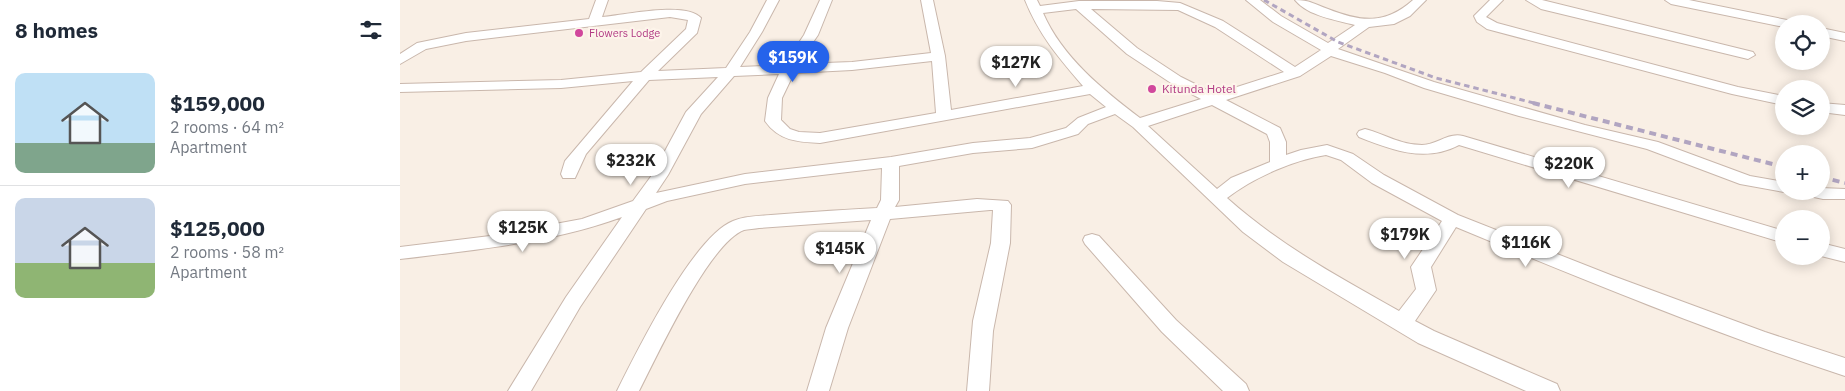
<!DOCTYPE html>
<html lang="en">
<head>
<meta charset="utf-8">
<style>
  body { margin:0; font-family:"IBM Plex Sans",sans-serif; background:#f2f2f3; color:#1f2937; height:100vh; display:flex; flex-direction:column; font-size:19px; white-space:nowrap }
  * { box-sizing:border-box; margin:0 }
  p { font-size:16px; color:#747a83 }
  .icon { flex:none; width:28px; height:28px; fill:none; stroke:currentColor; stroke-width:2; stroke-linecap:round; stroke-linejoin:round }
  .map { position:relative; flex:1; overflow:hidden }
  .details { display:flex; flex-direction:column; background:#fff; width:400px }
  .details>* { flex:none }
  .fabs { position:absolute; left:1375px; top:15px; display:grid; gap:10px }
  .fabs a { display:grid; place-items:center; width:55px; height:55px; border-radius:50%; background:#fff; box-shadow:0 2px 12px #0003; font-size:25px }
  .price { position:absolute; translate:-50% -42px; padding:0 11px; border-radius:18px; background:#fff; color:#222; font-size:16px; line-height:32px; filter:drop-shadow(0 1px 2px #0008) }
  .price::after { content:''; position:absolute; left:50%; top:30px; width:15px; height:11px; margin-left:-8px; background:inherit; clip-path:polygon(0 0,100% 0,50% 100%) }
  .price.on { background:#2563eb; color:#fff }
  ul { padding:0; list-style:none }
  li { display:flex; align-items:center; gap:15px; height:125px; padding:0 15px }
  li+li { border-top:1px solid #e0e1e3 }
  li span { display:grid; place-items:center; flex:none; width:140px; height:100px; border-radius:10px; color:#555 }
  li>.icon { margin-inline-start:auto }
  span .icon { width:60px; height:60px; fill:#fffc; stroke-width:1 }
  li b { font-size:21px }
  h2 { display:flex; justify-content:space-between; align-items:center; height:60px; padding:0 15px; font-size:21px }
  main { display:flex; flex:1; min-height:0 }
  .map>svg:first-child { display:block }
</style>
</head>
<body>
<main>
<section class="details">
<h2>8 homes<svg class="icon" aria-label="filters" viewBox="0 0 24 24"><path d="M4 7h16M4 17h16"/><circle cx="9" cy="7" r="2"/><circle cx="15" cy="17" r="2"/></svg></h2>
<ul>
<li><span style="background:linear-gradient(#bfe0f5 70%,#7fa58c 0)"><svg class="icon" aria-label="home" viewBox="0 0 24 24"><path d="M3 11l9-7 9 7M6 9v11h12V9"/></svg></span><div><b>$159,000</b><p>2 rooms · 64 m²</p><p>Apartment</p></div></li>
<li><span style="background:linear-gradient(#c9d6e8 65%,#8fb573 0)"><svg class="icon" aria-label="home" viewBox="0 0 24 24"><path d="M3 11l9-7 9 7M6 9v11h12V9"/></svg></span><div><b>$125,000</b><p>2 rooms · 58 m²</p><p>Apartment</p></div></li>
</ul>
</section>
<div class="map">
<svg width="1445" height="391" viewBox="0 0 1445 391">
  <rect width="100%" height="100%" fill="#f9efe5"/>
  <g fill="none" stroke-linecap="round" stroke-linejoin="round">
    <defs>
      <path id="street" d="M 196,0 L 208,0 L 202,17 C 224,15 287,1 301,18 L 297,33 L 258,71 L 326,68 L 350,32 L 367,0 L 379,0 L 362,32 L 340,67 L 384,65 L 404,35 L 420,0 L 432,0 L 418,35 L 398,64 L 452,62 L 531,53 L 521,0 L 533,0 L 545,56 L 551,110 L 683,86 C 659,58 639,35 625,0 L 637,0 L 640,6 L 679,1 L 757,1 L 780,3 L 823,21 L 895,67 L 921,50 L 873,22 L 846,0 L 860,0 L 881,16 L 928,43 L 955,25 C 936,20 908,16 895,0 C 910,0 914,4 928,9 C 961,22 985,25 1013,0 L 1026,0 L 1010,16 L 994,24 L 969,27 L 938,49 L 1034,82 L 1185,125 L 1258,142 L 1350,176 L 1384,182 L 1384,191 L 1388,191 L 1384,192 L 1340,184 L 1247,149 L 1119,116 L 1024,88 L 985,73 L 931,56 L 900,76 L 826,100 L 880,128 L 886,142 L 886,155 L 901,150 L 927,145 L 953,154 L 984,175 L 1058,215 L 1213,276 L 1365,332 L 1445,358 L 1445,376 C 1313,333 1184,280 1056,227 L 1031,267 L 1036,290 L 1015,321 L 1034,331 L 1157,384 L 1160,391 L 1126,391 L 1018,343 L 883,262 L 843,232 L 733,127 L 715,114 L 688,124 L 678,134 L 632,148 L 573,153 L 499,166 L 499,200 L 495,207 L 577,199 L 608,201 L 611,205 L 610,243 L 593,331 L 589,391 L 567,391 L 573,321 L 591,243 L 593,210 L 590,210 L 490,219 L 448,328 L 429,391 L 407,391 L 426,328 L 471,220 L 359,228 C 355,229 348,229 344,230 C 309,243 257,356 239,391 L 217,391 C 237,351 293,237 333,221 C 344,216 359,216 371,215 C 406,212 441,210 477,208 L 481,200 L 482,168 L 345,184 L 267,201 L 246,209 L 180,307 L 131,391 L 108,391 L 166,297 L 222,217 C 151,243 74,250 0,259 L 0,247 L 90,236 L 182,219 L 233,201 L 252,175 L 286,112 L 318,77 L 249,80 L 186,154 L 175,178 L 163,178 L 161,174 L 165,161 L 233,81 L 161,88 L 0,92 L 0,84 L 161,80 L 241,72 L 286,29 L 288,20 L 270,17 L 66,41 L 26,49 L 0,64 L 0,54 L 17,43 L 66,33 L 189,19 ZM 676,9 L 727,54 L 771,83 L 801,99 L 740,118 C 703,90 662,57 643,13 ZM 691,9 L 778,10 L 815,27 L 884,72 L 815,94 L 781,77 L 737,48 ZM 532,61 L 536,113 L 420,133 L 399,132 L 390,129 L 381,120 L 382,98 L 394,73 L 452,70 ZM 379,74 L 368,98 L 365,121 C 379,141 398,142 420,143 L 690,94 L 706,107 L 678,118 L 666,128 L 630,138 L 573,143 L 491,157 L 345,174 L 256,193 L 268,175 L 301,114 L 334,76 ZM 812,105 L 867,134 L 870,142 L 870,162 L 831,178 L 817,189 L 748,126 ZM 926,155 L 941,160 L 972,183 L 1042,221 L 1011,267 L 1016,289 L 999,311 C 937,276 881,246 827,198 C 853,178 893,160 926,155 Z
        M 1090,0 L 1103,0 L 1086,17 L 1097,23 L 1338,87 L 1384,96 L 1384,105 L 1332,94 L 1087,29 L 1077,22 L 1074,16 Z
        M 1126,0 L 1142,0 L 1353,52 L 1355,55 L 1348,59 L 1141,9 Z
        M 1265,0 L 1289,0 L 1387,20 L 1393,24 L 1384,24 L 1384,27 L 1271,4 Z
        M 1421,28 L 1445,33 L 1445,41 L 1421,36 Z
        M 1421,103 L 1445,105 L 1445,115 L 1421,112 Z
        M 965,129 C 984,134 1001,145 1022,145 C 1036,145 1049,132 1063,136 L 1384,231 L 1384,243 L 1059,145 C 1025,163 992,150 959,137 L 957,134 L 959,131 Z
        M 1421,188 L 1445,189 L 1445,199 L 1423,199 L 1405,195 L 1402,191 L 1421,191 Z
        M 692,234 L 699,236 L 776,320 L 846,384 L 849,391 L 823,391 L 762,332 L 685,244 L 683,240 L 685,236 Z
        M 1421,243 L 1445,249 L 1445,262 L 1421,256 Z"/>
    </defs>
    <!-- street casing -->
    <use href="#street" stroke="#c9b7ac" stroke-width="2"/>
    <!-- street -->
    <use href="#street" fill="#fff" fill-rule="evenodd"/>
    <!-- rail-far1 -->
    <path stroke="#b1a5c1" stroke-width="3" stroke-dasharray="5.5 4" stroke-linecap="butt" d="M 864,0 L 938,42 L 1036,78 L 1138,104"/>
    <!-- rail -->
    <path stroke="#b1a5c1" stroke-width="4" stroke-dasharray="7 5" stroke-linecap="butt" d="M 1133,103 L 1384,167
      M 1421,177 L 1445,183"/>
  </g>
  <!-- markers -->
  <g fill="#d1479c" stroke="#fdf4ea" stroke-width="2">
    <circle cx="179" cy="33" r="5"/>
    <circle cx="752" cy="89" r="5"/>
  </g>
  <g text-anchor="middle" stroke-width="4.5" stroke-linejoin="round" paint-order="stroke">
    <!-- far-hotel labels -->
    <g font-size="11" fill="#b23c85" stroke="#fdf4ea" text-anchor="start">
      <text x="189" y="37">Flowers Lodge</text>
    </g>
    <!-- hotel labels -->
    <g font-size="12" fill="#b23c85" stroke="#fdf4ea" text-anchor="start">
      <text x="762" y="93">Kitunda Hotel</text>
    </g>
  </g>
</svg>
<div class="fabs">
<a><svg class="icon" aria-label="locate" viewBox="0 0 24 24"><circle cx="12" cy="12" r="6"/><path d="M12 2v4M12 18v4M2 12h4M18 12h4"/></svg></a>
<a><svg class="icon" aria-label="layers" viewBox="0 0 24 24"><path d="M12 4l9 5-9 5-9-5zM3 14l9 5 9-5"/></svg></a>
<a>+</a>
<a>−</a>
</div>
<b class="price on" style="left:393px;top:83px">$159K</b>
<b class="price" style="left:616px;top:88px">$127K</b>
<b class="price" style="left:231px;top:186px">$232K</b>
<b class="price" style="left:1169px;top:189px">$220K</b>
<b class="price" style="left:123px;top:253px">$125K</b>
<b class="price" style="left:1005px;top:260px">$179K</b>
<b class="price" style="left:1126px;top:268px">$116K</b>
<b class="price" style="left:440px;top:274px">$145K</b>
</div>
</main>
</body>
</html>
